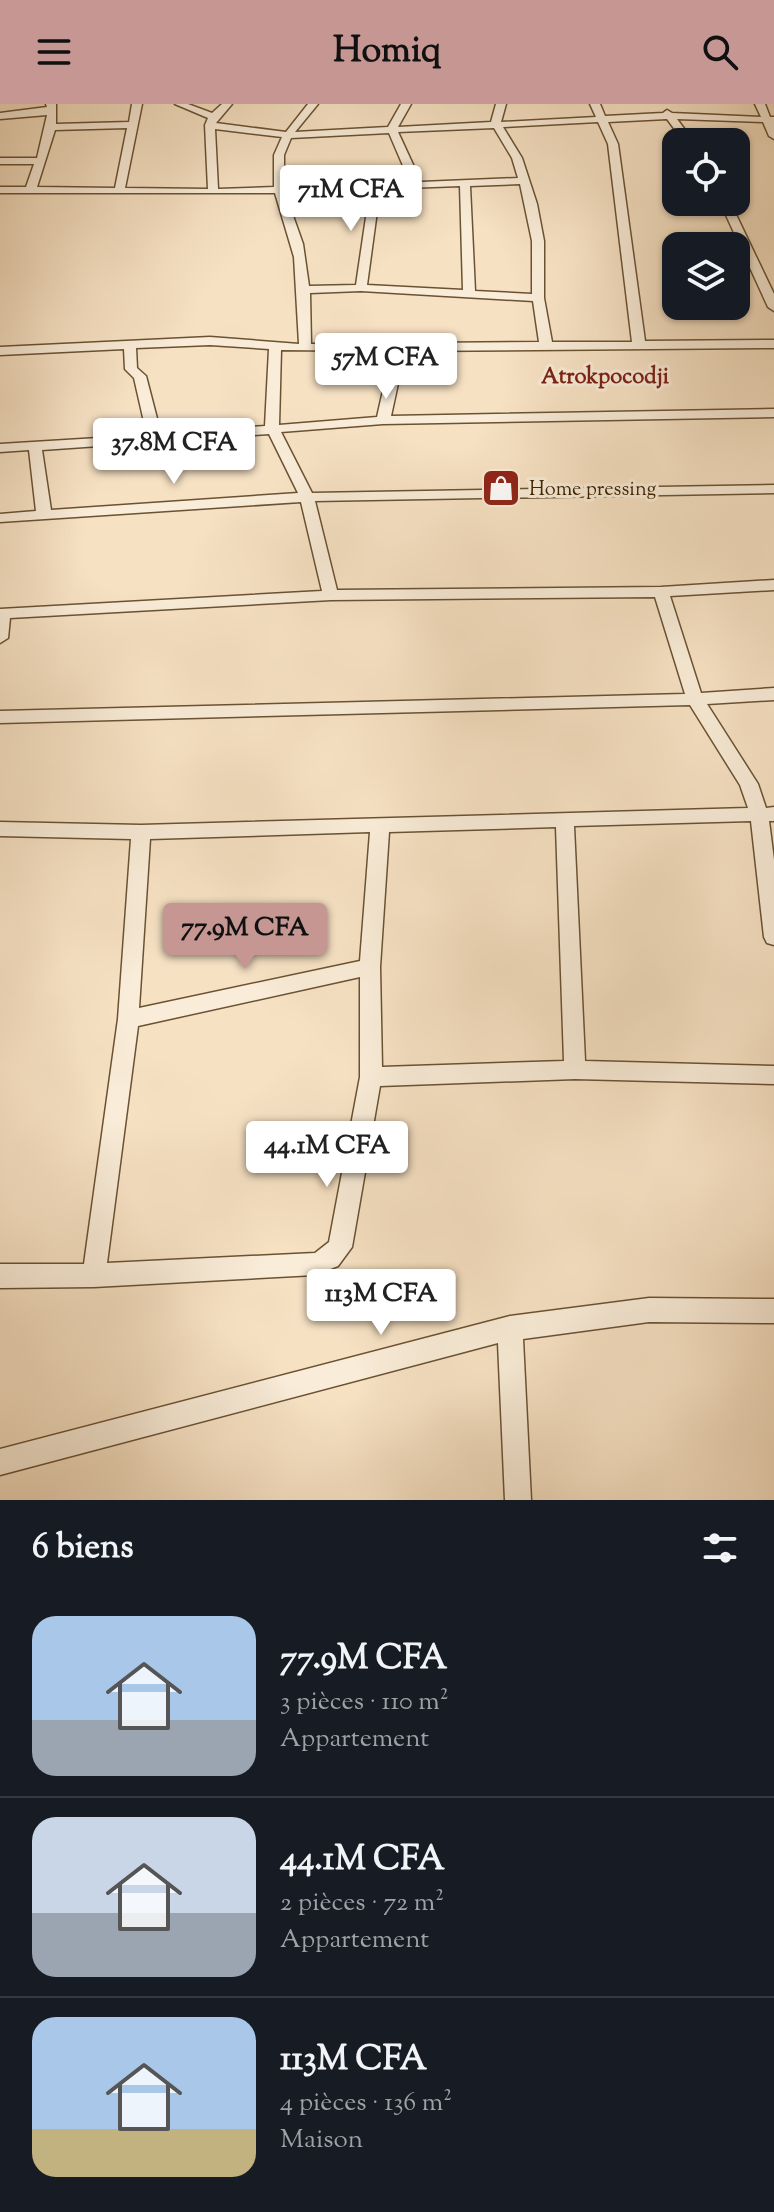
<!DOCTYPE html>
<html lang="fr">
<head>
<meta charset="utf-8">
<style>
  body { margin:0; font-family:"Sorts Mill Goudy",serif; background:#20242c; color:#f1f3f6; height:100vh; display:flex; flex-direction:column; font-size:30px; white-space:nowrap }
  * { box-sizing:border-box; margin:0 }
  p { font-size:26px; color:#9ea1a6 }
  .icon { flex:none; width:44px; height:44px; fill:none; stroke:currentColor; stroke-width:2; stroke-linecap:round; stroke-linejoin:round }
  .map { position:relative; height:1396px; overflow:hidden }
  .sheet { display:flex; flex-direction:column; background:#171b24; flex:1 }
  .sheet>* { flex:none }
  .tools { position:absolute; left:662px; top:24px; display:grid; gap:16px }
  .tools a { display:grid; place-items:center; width:88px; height:88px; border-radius:16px; background:#171b24; box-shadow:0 2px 6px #0004; font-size:40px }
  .price { position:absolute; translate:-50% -68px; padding:0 18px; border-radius:8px; background:#fff; color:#222; font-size:26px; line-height:52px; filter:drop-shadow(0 2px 4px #0008) }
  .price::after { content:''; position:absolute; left:50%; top:48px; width:24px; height:18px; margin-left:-12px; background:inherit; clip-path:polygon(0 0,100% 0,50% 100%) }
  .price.active { background:#c59692; color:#111 }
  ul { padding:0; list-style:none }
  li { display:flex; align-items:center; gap:24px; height:200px; padding:0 32px }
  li+li { border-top:2px solid #363941 }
  li span { display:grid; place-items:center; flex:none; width:224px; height:160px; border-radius:24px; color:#555 }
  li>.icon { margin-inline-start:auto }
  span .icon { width:96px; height:96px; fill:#fffc; stroke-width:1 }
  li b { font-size:34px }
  h2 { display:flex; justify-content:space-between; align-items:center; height:96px; padding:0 32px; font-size:34px }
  header { display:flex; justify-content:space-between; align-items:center; height:104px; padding:0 32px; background:#c59692; color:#111; font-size:36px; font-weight:700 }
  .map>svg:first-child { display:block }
</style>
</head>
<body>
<header><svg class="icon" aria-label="menu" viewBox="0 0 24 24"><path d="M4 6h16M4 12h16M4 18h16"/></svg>Homiq<svg class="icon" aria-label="search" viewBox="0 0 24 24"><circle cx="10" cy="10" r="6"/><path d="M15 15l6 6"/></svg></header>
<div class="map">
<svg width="774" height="1396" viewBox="0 0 774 1396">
  <rect width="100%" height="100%" fill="#f6e1c3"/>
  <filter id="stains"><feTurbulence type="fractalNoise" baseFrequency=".0025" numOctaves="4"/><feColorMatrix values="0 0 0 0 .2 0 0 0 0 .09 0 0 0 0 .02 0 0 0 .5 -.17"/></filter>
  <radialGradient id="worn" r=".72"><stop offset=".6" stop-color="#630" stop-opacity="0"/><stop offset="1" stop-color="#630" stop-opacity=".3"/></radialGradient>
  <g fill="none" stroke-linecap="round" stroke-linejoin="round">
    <defs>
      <path id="minor" d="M 46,0 L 56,0 L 56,20 L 129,18 L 132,0 L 142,0 L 125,84 L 208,85 L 205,21 L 208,14 L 175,0 L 188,0 L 212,9 L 222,0 L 232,0 L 216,19 L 286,28 L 308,0 L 318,0 L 295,28 L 388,23 L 401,0 L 411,0 L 398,23 L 491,18 L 496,0 L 506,0 L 501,18 L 596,13 L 590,0 L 600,0 L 605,12 L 663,9 L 667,6 L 672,9 L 761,13 L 755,0 L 765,0 L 770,13 L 774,13 L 774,35 L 769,32 L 763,18 L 677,15 L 694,38 L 684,38 L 667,15 L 608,18 L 618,40 L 645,237 L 774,236 L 774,244 L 405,247 L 391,312 L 774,305 L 774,313 L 383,320 L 281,328 L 312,389 L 774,381 L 774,389 L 315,397 L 337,486 L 661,483 L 774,476 L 774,486 L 670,492 L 701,589 L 774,584 L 774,596 L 707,600 L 758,680 L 766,704 L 774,703 L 774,717 L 769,717 L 774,756 L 774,841 L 767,839 L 764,833 L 751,717 L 574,722 L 585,957 L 774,962 L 774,980 L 575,975 L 380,982 L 352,1143 L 338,1162 L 315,1171 L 94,1183 L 0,1184 L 0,1160 L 84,1160 L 118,915 L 131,735 L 0,732 L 0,718 L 141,721 L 748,704 L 740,681 L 690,601 L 0,619 L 0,607 L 685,590 L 655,493 L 331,496 L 10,514 L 8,534 L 0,539 L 0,505 L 322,487 L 301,398 L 0,418 L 0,410 L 36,407 L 29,346 L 0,348 L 0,340 L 147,331 L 134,274 L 125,265 L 124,245 L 0,251 L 0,243 L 210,233 L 299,240 L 294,153 L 275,89 L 0,89 L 0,83 L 26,83 L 34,60 L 0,60 L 0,54 L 37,54 L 47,11 L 0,15 L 0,9 L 47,3 ZM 598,18 L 608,40 L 632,238 L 552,238 L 544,194 L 544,137 L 537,100 L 522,54 L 503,23 ZM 127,24 L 115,84 L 37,83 L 55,26 ZM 494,24 L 512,54 L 518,74 L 421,78 L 398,28 ZM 215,25 L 282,33 L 274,51 L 274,83 L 218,85 ZM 389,29 L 410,78 L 284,82 L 284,51 L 291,34 ZM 520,80 L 532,137 L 532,190 L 475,187 L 470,82 ZM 460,82 L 463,186 L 367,181 L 380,85 ZM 370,86 L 356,181 L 309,182 L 303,140 L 285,89 ZM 361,187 L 533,197 L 539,238 L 311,240 L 310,189 ZM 210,241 L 269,245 L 265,322 L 161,330 L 146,272 L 137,264 L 136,244 ZM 281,246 L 392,247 L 377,313 L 279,321 ZM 269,330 L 298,389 L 51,406 L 42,346 ZM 556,723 L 564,957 L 382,963 L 380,863 L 389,728 ZM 370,728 L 360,857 L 139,904 L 150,735 ZM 360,873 L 360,973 L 329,1138 L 315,1149 L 107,1159 L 138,922 Z
        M 720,98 L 730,98 L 774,190 L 774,207 L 768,203 Z
        M 649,1194 L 774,1195 L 774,1219 L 649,1218 L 523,1235 L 531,1396 L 505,1396 L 498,1239 L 0,1371 L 0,1345 L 510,1212 Z"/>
    </defs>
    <!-- minor casing -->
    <use href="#minor" stroke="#6a5232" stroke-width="3"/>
    <!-- minor -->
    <use href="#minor" fill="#f9ecd8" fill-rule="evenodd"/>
  </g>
  <!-- icons -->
  <defs>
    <symbol id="shop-square" viewBox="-11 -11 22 22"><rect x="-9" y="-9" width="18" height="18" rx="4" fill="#8f2418" stroke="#f9ecd8"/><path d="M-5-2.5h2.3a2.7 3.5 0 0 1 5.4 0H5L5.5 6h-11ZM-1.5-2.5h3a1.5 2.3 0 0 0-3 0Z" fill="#fff"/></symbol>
  </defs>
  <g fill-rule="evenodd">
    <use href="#shop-square" x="479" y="362" width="44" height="44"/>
  </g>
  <g text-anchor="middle" stroke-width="6" stroke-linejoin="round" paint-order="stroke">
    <!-- far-poi labels -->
    <g font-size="20" fill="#3b2202" stroke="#f9ecd8" text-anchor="start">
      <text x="529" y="391">Home pressing</text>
    </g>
    <!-- far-neighbourhood labels -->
    <g font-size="22" font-weight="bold" fill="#7a1f14" stroke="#f9ecd8">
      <text x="605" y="279">Atrokpocodji</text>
    </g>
  </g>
  <rect width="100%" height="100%" filter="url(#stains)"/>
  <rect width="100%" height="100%" fill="url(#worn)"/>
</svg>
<div class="tools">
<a><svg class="icon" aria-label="locate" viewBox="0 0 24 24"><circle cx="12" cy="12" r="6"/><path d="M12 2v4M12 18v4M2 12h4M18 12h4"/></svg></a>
<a><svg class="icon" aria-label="layers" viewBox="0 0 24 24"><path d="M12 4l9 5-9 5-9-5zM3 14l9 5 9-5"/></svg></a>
</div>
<b class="price" style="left:351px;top:129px">71M CFA</b>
<b class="price" style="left:386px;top:297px">57M CFA</b>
<b class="price" style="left:174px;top:382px">37.8M CFA</b>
<b class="price active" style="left:245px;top:867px">77.9M CFA</b>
<b class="price" style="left:327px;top:1085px">44.1M CFA</b>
<b class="price" style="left:381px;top:1233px">113M CFA</b>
</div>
<section class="sheet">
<h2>6 biens<svg class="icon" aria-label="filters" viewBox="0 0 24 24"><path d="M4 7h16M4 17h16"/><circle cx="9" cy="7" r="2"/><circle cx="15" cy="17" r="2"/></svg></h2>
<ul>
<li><span style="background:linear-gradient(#a9c7e8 65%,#9aa5b1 0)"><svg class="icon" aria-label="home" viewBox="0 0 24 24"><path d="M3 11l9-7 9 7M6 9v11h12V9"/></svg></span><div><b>77.9M CFA</b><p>3 pièces · 110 m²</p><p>Appartement</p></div></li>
<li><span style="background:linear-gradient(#c9d6e8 60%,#9aa5b1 0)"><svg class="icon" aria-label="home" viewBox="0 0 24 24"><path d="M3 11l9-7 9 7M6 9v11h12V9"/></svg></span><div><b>44.1M CFA</b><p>2 pièces · 72 m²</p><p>Appartement</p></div></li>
<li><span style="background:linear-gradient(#a9c7e8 70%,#c2b280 0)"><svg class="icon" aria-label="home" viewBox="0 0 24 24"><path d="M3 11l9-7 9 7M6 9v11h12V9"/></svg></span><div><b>113M CFA</b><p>4 pièces · 136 m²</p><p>Maison</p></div></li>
</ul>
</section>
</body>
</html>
